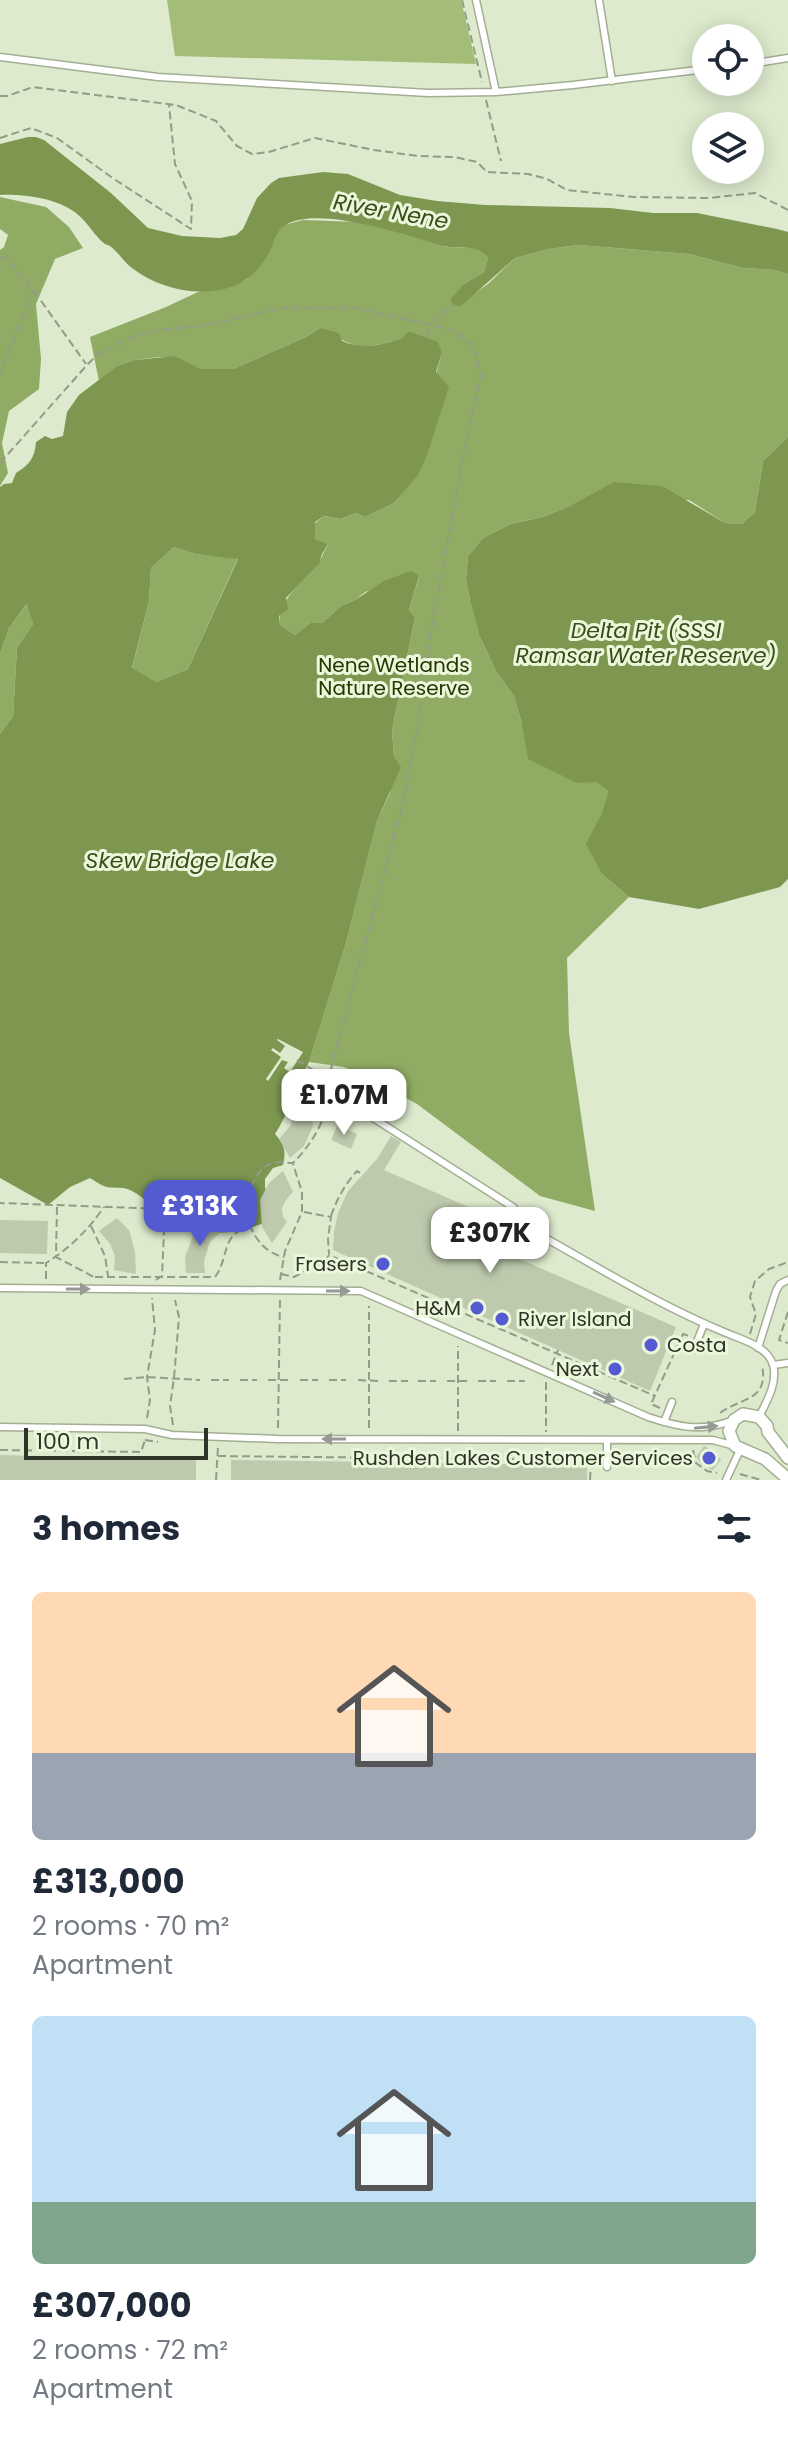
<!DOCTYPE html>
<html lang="en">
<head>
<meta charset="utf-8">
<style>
  body { margin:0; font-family:Poppins,sans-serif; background:#f6f6f7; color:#1f2937; height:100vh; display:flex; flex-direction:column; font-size:30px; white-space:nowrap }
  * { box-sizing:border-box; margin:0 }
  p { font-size:26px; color:#747a83 }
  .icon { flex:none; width:44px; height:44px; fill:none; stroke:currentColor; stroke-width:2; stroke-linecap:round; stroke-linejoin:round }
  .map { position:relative; height:1480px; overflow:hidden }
  .sheet { display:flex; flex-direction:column; background:#fff; flex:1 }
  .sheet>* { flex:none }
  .buttons { position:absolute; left:692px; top:24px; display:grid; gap:16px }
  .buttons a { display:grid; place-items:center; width:72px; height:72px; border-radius:50%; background:#fff; box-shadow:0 4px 20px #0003; font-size:40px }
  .scale { position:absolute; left:24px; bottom:20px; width:184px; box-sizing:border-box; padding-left:8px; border:4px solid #2e3328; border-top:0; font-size:22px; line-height:28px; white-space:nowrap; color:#2e3328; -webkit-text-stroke:6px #ebf7da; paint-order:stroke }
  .price { position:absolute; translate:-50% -68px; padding:0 18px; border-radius:16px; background:#fff; color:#222; font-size:26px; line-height:52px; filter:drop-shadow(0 2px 4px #0008) }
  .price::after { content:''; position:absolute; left:50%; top:48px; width:24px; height:18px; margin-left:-12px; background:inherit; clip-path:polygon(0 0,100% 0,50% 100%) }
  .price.current { background:#545bd1; color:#fff }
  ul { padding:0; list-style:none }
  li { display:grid; align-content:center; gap:16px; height:424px; padding:0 32px }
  li span { display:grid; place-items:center; height:248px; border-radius:12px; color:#555 }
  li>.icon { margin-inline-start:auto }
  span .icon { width:144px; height:144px; fill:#fffc; stroke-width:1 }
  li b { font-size:34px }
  h2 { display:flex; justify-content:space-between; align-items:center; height:96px; padding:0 32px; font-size:34px }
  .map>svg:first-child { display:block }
</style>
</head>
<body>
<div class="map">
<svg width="788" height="1480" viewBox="0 0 788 1480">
  <rect width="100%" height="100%" fill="#ddeacd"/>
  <!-- green -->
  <path fill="#a3bd79" d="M 167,0 L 461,0 L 476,64 L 175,56 Z"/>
  <!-- forest -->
  <path fill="#90ac64" d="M 0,197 L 46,207 L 69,227 L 83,248 L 55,259 L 36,304 L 41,359 L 39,389 L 9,411 L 2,443 L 8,473 L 0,486 L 0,250 L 4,247 L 8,235 L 0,229 Z
    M 303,220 L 359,222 L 429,240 L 446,247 L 472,248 L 484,251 L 488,258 L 484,272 L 464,284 L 468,298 L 488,284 L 515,258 L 549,249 L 579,245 L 689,254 L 743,268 L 774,270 L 788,274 L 788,437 L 763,461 L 755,512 L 742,524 L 725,523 L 689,500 L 572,505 L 543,517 L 510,524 L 483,538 L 468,556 L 466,579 L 470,601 L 479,635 L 496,671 L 514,696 L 522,724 L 577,782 L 596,782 L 610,791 L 601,815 L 602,874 L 629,897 L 567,958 L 569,1033 L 595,1211 L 540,1196 L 417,1104 L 369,1078 L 344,1067 L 309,1062 L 346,943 L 377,821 L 390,793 L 394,757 L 392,730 L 415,617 L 409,610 L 419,577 L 365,592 L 355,600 L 341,606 L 322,623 L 310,623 L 295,635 L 279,624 C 280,598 300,585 316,567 C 321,561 323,552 328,545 L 315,539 L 315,523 L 324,516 L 340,519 L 356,513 L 365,517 L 394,503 L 403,492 L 442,353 L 408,331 L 404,338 C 362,350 358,350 320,328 L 306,337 L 233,369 L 201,369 L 175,357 L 159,357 L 135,360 L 117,366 L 99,381 L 90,337 L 166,307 L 198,292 L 246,280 L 273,243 L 278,231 L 284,225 Z
    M 174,547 L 195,554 L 238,558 L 188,669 L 156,682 L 132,669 L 149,601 L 151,568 Z
    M 28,603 L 33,624 L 17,648 L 13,716 L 0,734 L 0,654 L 9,628 Z"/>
  <!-- water -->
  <path fill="#7d9751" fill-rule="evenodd" d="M 28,137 L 36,137 L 44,140 L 111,193 L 148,228 L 182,236 L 220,238 L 236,235 L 243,229 L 257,198 L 271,183 L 279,178 L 323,172 L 348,174 L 400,195 L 437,201 L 485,205 L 610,208 L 653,213 L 697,213 L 777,229 L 788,232 L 788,274 L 774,270 L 743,268 L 689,254 L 579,245 L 549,249 L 515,258 L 461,306 L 454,305 L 450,300 L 464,284 L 484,272 L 488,258 C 478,243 459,250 443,246 C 407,235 324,207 289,223 C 278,228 276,236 272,247 C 259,273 242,288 212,291 C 184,294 154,285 132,268 C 124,262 118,252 110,246 C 109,245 106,245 105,244 C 96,238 87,221 76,213 C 56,198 24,194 0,195 L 0,144 Z
    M 320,328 L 339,333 L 342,341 C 364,350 381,345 403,338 L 408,331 L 438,342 L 442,353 L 436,372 L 449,387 L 427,455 L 418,475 L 394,503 L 365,517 L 356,513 L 340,519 L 324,516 L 315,522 L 315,539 L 328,544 L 322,554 L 319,564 L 286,598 L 288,609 L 279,616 L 279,624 L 295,635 L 310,623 L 322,623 L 341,606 L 355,600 L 384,581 L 411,571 L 419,576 L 409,610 L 415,617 L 392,730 L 394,757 L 401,767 L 377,821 L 346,943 L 309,1062 C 296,1085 290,1111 275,1134 C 285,1145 286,1151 283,1165 L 273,1168 L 265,1179 L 265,1188 L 273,1198 L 276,1218 C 239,1235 203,1240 167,1218 C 155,1210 145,1198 132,1191 C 123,1186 116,1189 107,1187 C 102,1186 95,1181 90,1178 L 70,1187 L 48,1205 L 0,1178 L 0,734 L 13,716 L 17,648 L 33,624 L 27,604 L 9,628 L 0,654 L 0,487 L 4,484 L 12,483 L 16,473 C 29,465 35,458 36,442 L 45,436 L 52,439 L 63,436 L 67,412 L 79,395 L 117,366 L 135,360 L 175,356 L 201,369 L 233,369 L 306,337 ZM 174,547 L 195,554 L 238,559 L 188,669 L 156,682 L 132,668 L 149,601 L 151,568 Z
    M 788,437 L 788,879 L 780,887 L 699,909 L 629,897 L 602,874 L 586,844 L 601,815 L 609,791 L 596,782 L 577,783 L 528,759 L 522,724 L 514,696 L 496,671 L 479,635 L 470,601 L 466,579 L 468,556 L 483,538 L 510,524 L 543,517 L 572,505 L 614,482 L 662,486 L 725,523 L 742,524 L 755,512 L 763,461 Z"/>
  <!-- pier -->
  <path fill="#ddeacd" d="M 278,1039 L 303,1052 L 290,1072 L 284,1068 L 288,1062 L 282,1060 L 268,1081 L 266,1079 L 281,1057 L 271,1050 L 273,1048 L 280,1053 L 285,1046 L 277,1040 Z"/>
  <!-- building -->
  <path fill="#becaae" d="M 305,1092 L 312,1104 L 313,1126 L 304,1146 L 290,1158 L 279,1139 L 291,1125 L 292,1120 L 288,1106 Z
    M 337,1126 L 357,1134 L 351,1149 L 331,1140 Z
    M 391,1136 L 401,1142 L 384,1170 L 498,1220 L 487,1245 L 676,1327 L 650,1391 L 333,1250 L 334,1232 L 338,1213 L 348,1191 L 377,1159 Z
    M 283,1171 L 293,1192 L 286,1200 L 282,1208 L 283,1217 L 287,1222 L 272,1243 L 262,1227 L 260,1200 L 269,1183 Z
    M 117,1218 L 129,1230 L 135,1252 L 136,1274 L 114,1270 L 115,1256 L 110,1244 L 99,1231 Z
    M 0,1220 L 48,1221 L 47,1254 L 0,1253 Z
    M 208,1221 L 221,1232 L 210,1242 L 204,1261 L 205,1273 L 186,1273 L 185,1257 L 194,1233 Z
    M 704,1446 L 714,1451 L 721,1460 L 713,1470 L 702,1465 L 696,1457 Z
    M 0,1455 L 196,1460 L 196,1480 L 0,1480 Z
    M 231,1460 L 587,1465 L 587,1480 L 231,1480 Z"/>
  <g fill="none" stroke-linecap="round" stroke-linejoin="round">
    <defs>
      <path id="lane" d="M 476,0 L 496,92
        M 599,0 L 612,81
        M 0,57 L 158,77 L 428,93 L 496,92 L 573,85 L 706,69
        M 750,64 L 788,58
        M 367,1114 L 513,1207 L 529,1229 C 593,1264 656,1304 724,1332 C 740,1339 768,1346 773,1365 C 778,1382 767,1401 759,1417
        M 0,1288 L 361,1291 L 648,1417 C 678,1427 701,1432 731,1421
        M 758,1348 L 776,1291 L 780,1284 L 788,1280
        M 694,1349 L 704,1324
        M 773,1365 L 788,1363
        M 664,1422 L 672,1402
        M 0,1427 L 145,1429 L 172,1435 L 278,1439 L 713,1440 L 735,1446
        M 607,1467 L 607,1441
        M 726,1480 L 740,1450"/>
      <path id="street" d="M 788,1458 L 768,1432 L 767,1426 L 759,1417 L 743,1414 L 734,1420 L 729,1431 L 735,1446 L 765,1459 L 788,1479"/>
    </defs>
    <!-- lane casing -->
    <use href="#lane" stroke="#a3ae93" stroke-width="9"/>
    <!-- street casing -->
    <use href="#street" stroke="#a3ae93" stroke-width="14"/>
    <!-- path -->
    <path stroke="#939c87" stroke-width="2" stroke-dasharray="8 4" stroke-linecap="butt" d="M 462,0 L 482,82
      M 0,96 L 7,96 L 33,87 L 176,105 L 216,121 L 237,146 L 252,154 L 269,152 L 315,138 L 374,150 L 418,156 L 454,157 L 477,162 L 487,172 L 528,174 L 547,179 L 567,190 L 634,197 L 709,198 L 755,193 L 788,210
      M 486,100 L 501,161
      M 0,138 L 31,128 L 57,138 L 114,179 L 191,229 L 192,201 L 175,164 L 169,105
      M 0,257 L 7,259 L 33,290 L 0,374
      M 34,291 L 86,364
      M 434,322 L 436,318 L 454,305
      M 425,337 L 430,328
      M 0,463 L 87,365 L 98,354 L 133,337 L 160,330 L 201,326 L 282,308 L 353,308 L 441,327 L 456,332 L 474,346 L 481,376 L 466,442 L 432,626 L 417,729 L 403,803 L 328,1080 C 333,1110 314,1142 293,1163 C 286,1163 279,1161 273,1163 C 255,1167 247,1196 247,1212 L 0,1203
      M 297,1060 L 327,1079
      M 57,1207 L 56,1257 L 94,1277
      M 304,1212 L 331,1217 L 328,1239 L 329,1254
      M 247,1213 C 250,1233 263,1253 284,1257
      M 331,1216 C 337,1199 345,1184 357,1171 L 362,1174
      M 91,1226 L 105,1256 L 108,1276
      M 0,1262 L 46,1263
      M 281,1274 L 294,1277 L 325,1261 L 329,1255 L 655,1396
      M 95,1277 L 215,1277 C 229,1259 221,1233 249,1227
      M 46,1279 L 46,1263 C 70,1248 88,1230 104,1207
      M 156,1280 L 162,1276 L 165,1210
      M 280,1280 L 285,1251 L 302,1212 L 302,1192 L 293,1164
      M 788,1312 L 779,1340 L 788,1343
      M 750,1334 L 756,1314 L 750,1297 L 755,1281 L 769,1269 L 788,1262
      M 552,1365 L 558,1350
      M 124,1379 L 147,1377 L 200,1380
      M 211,1380 L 229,1380
      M 240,1380 L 257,1380
      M 268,1380 L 290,1380
      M 300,1380 L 318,1380
      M 329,1380 L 346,1380
      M 358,1380 L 379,1381
      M 389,1381 L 408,1381
      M 418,1381 L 436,1381
      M 447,1381 L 468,1381
      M 478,1381 L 496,1381
      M 507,1381 L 525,1381
      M 546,1382 L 546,1432
      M 660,1408 L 651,1404 L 683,1334 L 689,1336
      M 720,1413 C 742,1397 769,1401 762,1365
      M 147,1418 L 150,1400 L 147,1377 L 155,1330 L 152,1298
      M 173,1425 L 170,1406 L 174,1378 L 179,1317 L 175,1300
      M 278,1428 L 280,1298
      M 369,1428 L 369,1306
      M 458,1431 L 458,1346
      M 145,1440 L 158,1442
      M 0,1450 L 141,1452 L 145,1440
      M 547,1450 L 547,1465
      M 693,1450 L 696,1463 L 707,1471 L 717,1473
      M 218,1456 L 597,1460
      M 740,1474 L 761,1480
      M 216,1480 L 218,1447
      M 590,1480 L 591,1461"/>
    <!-- lane -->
    <use href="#lane" stroke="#fff" stroke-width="6"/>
    <!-- street -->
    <use href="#street" stroke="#fff" stroke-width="11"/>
  </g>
  <!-- one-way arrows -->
  <defs><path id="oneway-solid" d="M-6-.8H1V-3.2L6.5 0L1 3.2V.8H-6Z" transform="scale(2)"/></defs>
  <g fill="#969994">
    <use href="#oneway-solid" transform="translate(78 1289)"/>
    <use href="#oneway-solid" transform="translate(338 1291)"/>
    <use href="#oneway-solid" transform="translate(604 1397) rotate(24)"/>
    <use href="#oneway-solid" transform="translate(706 1427) rotate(-6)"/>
    <use href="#oneway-solid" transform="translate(334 1439) rotate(-180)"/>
  </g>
  <!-- markers -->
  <g fill="#545bd1" stroke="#ebf7da" stroke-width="3">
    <circle cx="383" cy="1264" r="8"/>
    <circle cx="477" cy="1308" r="8"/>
    <circle cx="502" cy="1319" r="8"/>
    <circle cx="651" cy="1345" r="8"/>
    <circle cx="615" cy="1369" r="8"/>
    <circle cx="709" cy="1458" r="8"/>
  </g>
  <g text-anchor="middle" stroke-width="6" stroke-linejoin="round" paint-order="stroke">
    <!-- park labels -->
    <g font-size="20" fill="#253600" stroke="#ebf7da">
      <text x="394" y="672">Nene Wetlands<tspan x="394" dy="23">Nature Reserve</tspan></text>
    </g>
    <!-- poi labels -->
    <g font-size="20" fill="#2e3328" stroke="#ebf7da" text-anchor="end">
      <text x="367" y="1271">Frasers</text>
      <text x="461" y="1315">H&amp;M</text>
      <text x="518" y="1326" text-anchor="start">River Island</text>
      <text x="667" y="1352" text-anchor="start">Costa</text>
      <text x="599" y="1376">Next</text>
      <text x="693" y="1465">Rushden Lakes Customer Services</text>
    </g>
    <!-- water labels -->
    <g font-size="22" font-style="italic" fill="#3a4c18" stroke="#ebf7da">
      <text transform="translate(391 211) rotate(10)" y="8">River Nene</text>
      <text x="646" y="638">Delta Pit (SSSI<tspan x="646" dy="25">Ramsar Water Reserve)</tspan></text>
      <text x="180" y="868">Skew Bridge Lake</text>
    </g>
  </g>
</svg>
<div class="buttons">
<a><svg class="icon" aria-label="locate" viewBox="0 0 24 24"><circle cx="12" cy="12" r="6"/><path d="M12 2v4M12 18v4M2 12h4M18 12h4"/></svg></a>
<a><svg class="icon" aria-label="layers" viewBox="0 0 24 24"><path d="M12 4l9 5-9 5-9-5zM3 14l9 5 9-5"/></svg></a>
</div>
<div class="scale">100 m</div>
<b class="price" style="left:344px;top:1137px">£1.07M</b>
<b class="price current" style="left:200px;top:1248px">£313K</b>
<b class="price" style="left:490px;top:1275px">£307K</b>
</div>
<section class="sheet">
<h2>3 homes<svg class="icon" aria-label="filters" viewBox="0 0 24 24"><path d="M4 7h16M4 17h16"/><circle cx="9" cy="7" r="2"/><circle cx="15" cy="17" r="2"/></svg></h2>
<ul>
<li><span style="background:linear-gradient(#ffd9b3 65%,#9aa5b1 0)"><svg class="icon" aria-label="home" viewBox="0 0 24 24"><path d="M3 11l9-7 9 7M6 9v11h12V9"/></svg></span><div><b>£313,000</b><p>2 rooms · 70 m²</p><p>Apartment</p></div></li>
<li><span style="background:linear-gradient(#bfe0f5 75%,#7fa58c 0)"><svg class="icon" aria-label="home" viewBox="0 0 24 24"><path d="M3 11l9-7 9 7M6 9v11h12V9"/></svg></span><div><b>£307,000</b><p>2 rooms · 72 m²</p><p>Apartment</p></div></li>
</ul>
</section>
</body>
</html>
